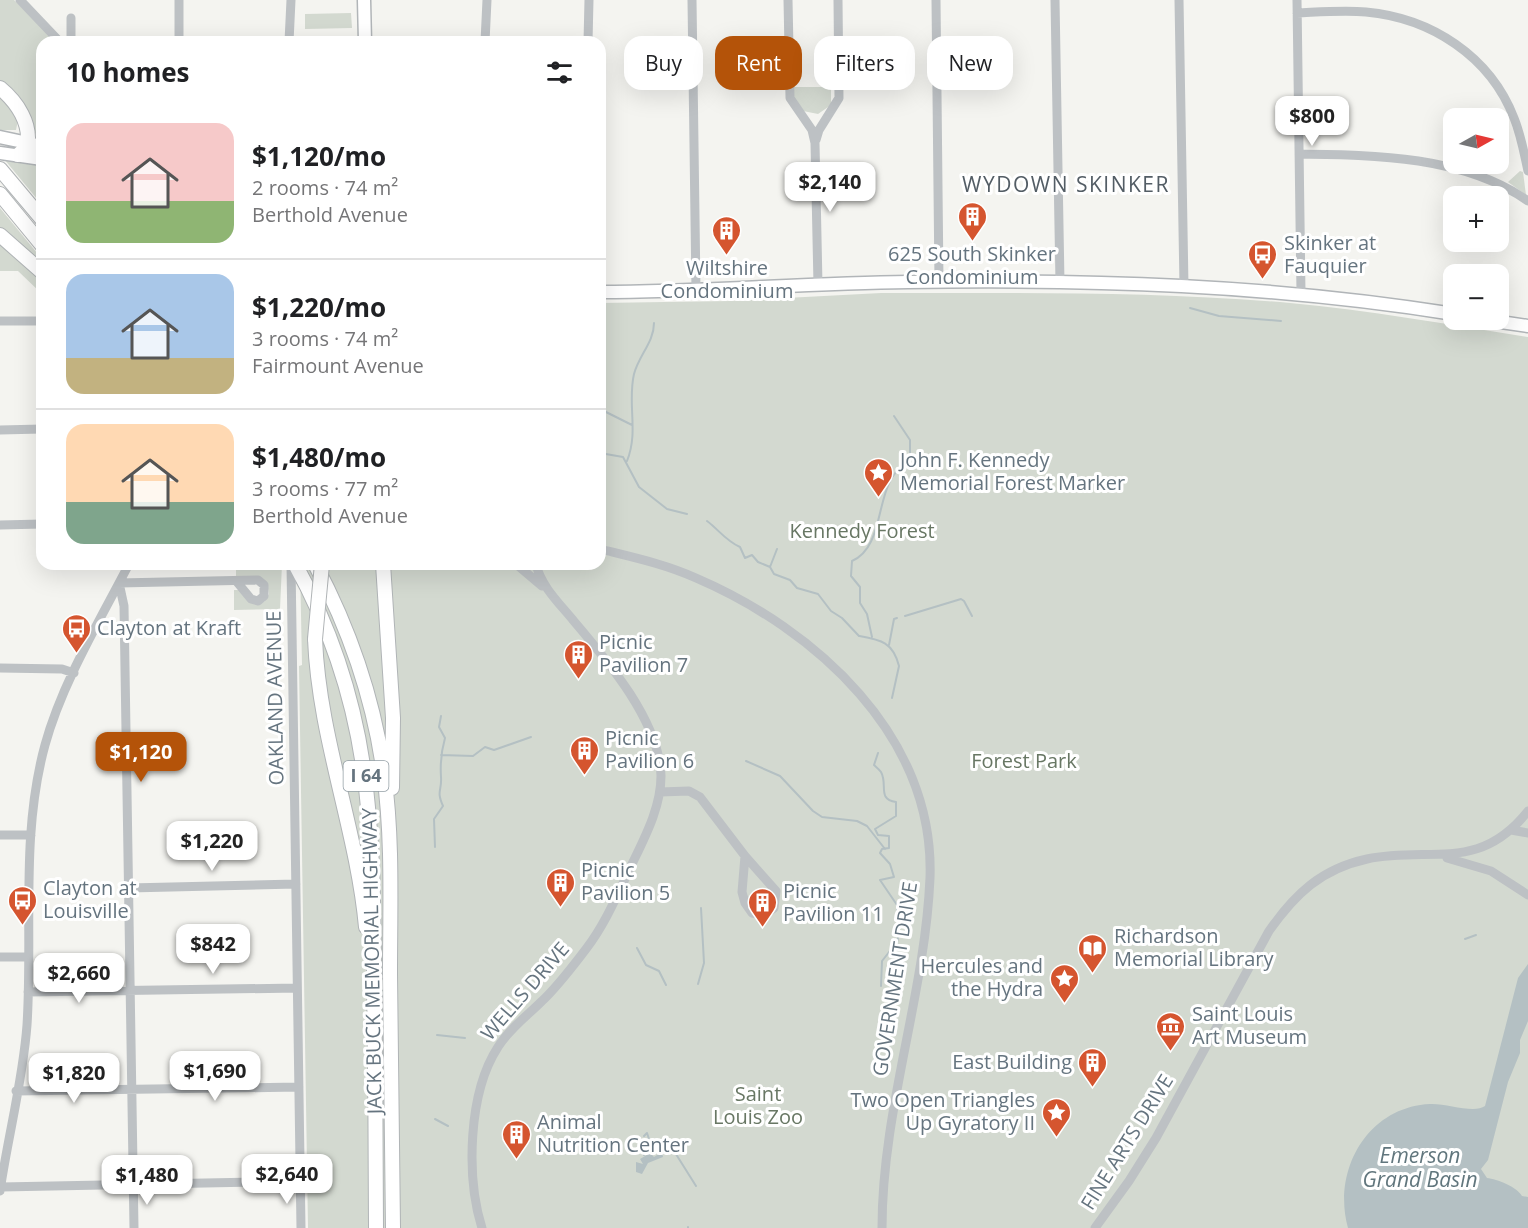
<!DOCTYPE html>
<html lang="en">
<head>
<meta charset="utf-8">
<style>
  body { margin:0; font-family:"Open Sans",sans-serif; background:#f6f6f6; color:#202124; height:100vh; display:flex; flex-direction:column; font-size:22px; white-space:nowrap }
  * { box-sizing:border-box; margin:0 }
  p { font-size:20px; color:#757577 }
  .icon { flex:none; width:33px; height:33px; fill:none; stroke:currentColor; stroke-width:2; stroke-linecap:round; stroke-linejoin:round }
  .map { position:relative; flex:1; overflow:hidden }
  .sheet { position:absolute; left:36px; top:36px; width:570px; height:534px; display:flex; flex-direction:column; background:#fff; border-radius:18px; box-shadow:0 6px 24px #0002 }
  .sheet>* { flex:none }
  .top-card { position:absolute; left:624px; top:36px; width:570px; height:54px; display:flex; gap:12px }
  .needle { width:39px; rotate:82deg }
  .tools { position:absolute; left:1443px; top:108px; display:grid; gap:12px }
  .tools a { display:grid; place-items:center; width:66px; height:66px; border-radius:12px; background:#fff; box-shadow:0 6px 24px #0002; font-size:30px }
  .price { position:absolute; translate:-50% -51px; padding:0 14px; border-radius:12px; background:#fff; color:#222; font-size:20px; line-height:39px; filter:drop-shadow(0 2px 3px #0008) }
  .price::after { content:''; position:absolute; left:50%; top:36px; width:18px; height:14px; margin-left:-9px; background:inherit; clip-path:polygon(0 0,100% 0,50% 100%) }
  .price.active { background:#b45309; color:#fff }
  ul { padding:0; list-style:none }
  li { display:flex; align-items:center; gap:18px; height:150px; padding:0 30px }
  li+li { border-top:2px solid #e0e0e0 }
  li span { display:grid; place-items:center; flex:none; width:168px; height:120px; border-radius:18px; color:#555 }
  li>.icon { margin-inline-start:auto }
  span .icon { width:72px; height:72px; fill:#fffc; stroke-width:1 }
  li b { font-size:26px }
  h2 { display:flex; justify-content:space-between; align-items:center; height:72px; padding:0 30px; font-size:26px }
  .tag { padding:0 21px; border-radius:18px; background:#fff; box-shadow:0 6px 24px #0002; font-size:21px; line-height:54px }
  .tag.active { background:#b45309; color:#fff }
  .map>svg:first-child { display:block }
</style>
</head>
<body>
<div class="map">
<svg width="1528" height="1228" viewBox="0 0 1528 1228">
  <rect width="100%" height="100%" fill="#f4f4f0"/>
  <!-- green -->
  <path fill="#d3d9d0" d="M 0,0 L 14,0 L 44,28 L 54,42 L 42,42 L 42,140 L 35,133 L 11,90 L 0,81 Z
    M 351,13 L 352,28 L 305,29 L 305,14 Z
    M 987,52 L 992,57 L 992,67 L 989,71 L 951,71 L 950,60 L 955,53 L 968,68 L 975,67 Z
    M 794,87 L 831,87 L 831,105 L 818,114 L 803,111 L 794,100 Z
    M 0,93 L 18,120 L 16,130 L 0,130 Z
    M 4,159 L 42,165 L 42,205 Z
    M 1520,171 L 1523,172 L 1526,195 L 1508,182 Z
    M 0,208 L 42,259 L 42,267 L 0,229 Z
    M 0,242 L 42,279 L 42,294 L 18,271 L 0,271 Z
    M 881,293 C 1017,293 1154,291 1290,303 C 1369,310 1449,325 1528,337 L 1528,1228 L 308,1228 L 299,666 L 302,665 L 300,564 L 600,564 L 600,303 L 730,301 Z
    M 236,564 L 282,564 L 280,609 L 234,610 L 234,590 L 240,590 L 250,603 L 264,602 L 269,594 L 267,583 L 236,576 Z"/>
  <!-- water -->
  <path fill="#b4c0c3" d="M 1528,964 L 1528,1021 L 1520,1040 L 1520,1053 L 1508,1082 L 1488,1160 L 1481,1169 L 1487,1178 C 1497,1179 1517,1187 1522,1196 L 1528,1197 L 1528,1228 L 1348,1228 C 1332,1171 1367,1107 1430,1104 C 1446,1103 1474,1114 1485,1106 L 1518,978 Z
    M 662,1152 L 663,1157 L 648,1163 L 642,1174 L 636,1172 L 636,1162 L 643,1164 L 640,1159 L 650,1153 L 654,1157 Z"/>
  <g fill="none" stroke-linecap="round" stroke-linejoin="round">
    <!-- stream -->
    <path stroke="#b4c0c3" stroke-width="2" d="M 1190,308 L 1219,316 L 1281,321
      M 600,409 L 632,425
      M 600,453 L 623,457 L 639,487 L 667,509 L 687,514
      M 627,461 C 639,431 627,404 634,374 C 639,355 654,342 654,323
      M 707,521 C 719,530 726,541 740,547 L 745,558 L 752,555 L 758,562 L 770,567 L 774,574 L 790,580 L 797,588 L 818,594 L 831,611 L 842,618 L 859,636 C 881,640 893,642 899,666 L 892,698
      M 770,567 L 777,549
      M 905,616 L 961,599 L 964,601 L 972,616
      M 872,637 L 867,614 L 860,603 L 860,587 L 851,576 L 852,561 C 880,549 877,507 890,481 C 894,471 905,465 910,456 L 910,440 L 894,416
      M 889,645 L 894,619 L 897,618
      M 878,753 L 874,765 C 876,767 879,769 881,772 C 888,784 877,800 896,802 L 896,816 L 875,829 L 878,835 L 889,836 L 889,848 L 882,849 L 880,853 L 890,864 L 894,877 L 880,880 L 897,905 L 899,934 L 897,942 L 882,961 L 881,986
      M 441,755 L 473,756 L 485,747 L 494,750 L 531,737
      M 746,761 L 780,776 L 813,811 L 822,817 L 857,821 L 867,826 L 885,849
      M 435,847 L 434,819 L 443,806 C 436,790 442,792 441,777 C 440,762 441,752 445,738 L 439,727 L 441,716
      M 1465,939 L 1476,935
      M 637,948 L 646,965 L 659,971 L 666,985
      M 698,984 L 704,963 L 701,908
      M 437,1035 L 465,1038
      M 435,1119 L 448,1126
      M 644,1136 L 647,1133 L 649,1139 L 643,1149 L 644,1155
      M 669,1143 L 696,1186
      M 688,1228 L 688,1227"/>
    <defs>
      <path id="major" d="M 364,0 L 365,42
        M 0,137 L 42,146
        M 0,153 L 42,159
        M 600,292 C 703,292 805,283 908,282 C 1090,279 1273,285 1454,314
        M 1487,320 L 1528,326"/>
      <path id="highway" d="M 0,88 C 17,102 32,124 27,147 L 18,155
        M 28,143 L 42,156
        M 0,169 L 42,219
        M 0,194 L 42,245
        M 0,235 L 42,272
        M 295,564 C 372,702 373,825 374,978 C 375,1061 376,1145 376,1228
        M 315,564 C 350,630 374,700 384,774 C 393,840 390,908 390,974 C 391,1059 392,1143 393,1228
        M 383,564 L 393,718 L 392,788
        M 315,639 C 319,738 357,830 366,927"/>
    </defs>
    <!-- major casing -->
    <use href="#major" stroke="#b1b5b8" stroke-width="15"/>
    <!-- highway casing -->
    <use href="#highway" stroke="#b0b4b6" stroke-width="16"/>
    <!-- minor -->
    <path stroke="#bdc1c4" stroke-width="9" d="M 20,0 L 60,42
      M 179,0 L 179,42
      M 692,0 L 696,290
      M 788,0 L 790,98 L 812,130 L 815,143 L 818,285
      M 936,0 L 939,281
      M 1055,0 L 1060,283
      M 1179,0 L 1184,286
      M 1297,0 L 1301,293
      M 1297,13 C 1320,12 1344,10 1366,12 C 1431,18 1490,56 1514,118 C 1521,135 1524,153 1528,171
      M 71,42 L 71,18
      M 289,42 L 291,0
      M 485,42 L 487,0
      M 588,42 L 589,0
      M 816,140 L 819,130 L 839,98 L 838,0
      M 1299,154 C 1375,155 1464,156 1528,201
      M 0,321 L 42,321
      M 0,430 L 42,429
      M 0,525 L 42,524
      M 600,549 C 632,557 665,564 696,578 C 815,629 935,736 930,878 C 925,995 882,1109 882,1228
      M 291,564 L 301,1228
      M 516,564 L 542,586
      M 0,668 L 62,669 L 74,673
      M 660,792 L 689,791 L 700,797 L 745,856
      M 1511,830 L 1528,833
      M 0,835 L 31,835
      M 745,856 L 776,891 L 774,908 L 764,915 L 752,913 L 745,903 L 742,892 Z
      M 1447,858 L 1491,871 L 1528,895
      M 129,888 L 296,884
      M 0,957 L 28,957
      M 28,992 L 297,988
      M 16,1091 L 299,1087
      M 1,1187 L 300,1181
      M 0,1191 C 8,1136 23,1080 27,1025 C 33,932 20,836 45,745 C 62,683 100,620 129,564
      M 134,1228 L 124,606 L 119,583 L 258,580 L 264,585 L 264,596 L 258,601 L 251,599 L 237,582
      M 482,1228 C 466,1177 468,1093 498,1047 C 509,1029 527,1016 542,1001 C 558,986 572,967 586,949 C 606,923 619,891 633,862 C 646,835 661,806 661,776 C 660,722 607,660 573,620 C 559,603 541,586 536,564
      M 1095,1228 L 1129,1181 L 1156,1138 L 1269,931 C 1295,894 1321,869 1367,859 C 1431,846 1479,873 1528,811"/>
    <!-- major -->
    <use href="#major" stroke="#fff" stroke-width="12"/>
    <!-- highway -->
    <use href="#highway" stroke="#fff" stroke-width="14"/>
    <defs>
      <path id="highway-bridge" d="M 315,639 L 322,564"/>
    </defs>
    <!-- highway-bridge casing -->
    <use href="#highway-bridge" stroke="#b0b4b6" stroke-width="16" stroke-linecap="butt"/>
    <!-- highway-bridge -->
    <use href="#highway-bridge" stroke="#fff" stroke-width="14"/>
  </g>
  <!-- icons -->
  <defs>
    <symbol id="building-pin" viewBox="-11 -11 22 30"><path d="M0 17L-7.5 6A9.5 9.5 0 1 1 7.5 6Z" fill="#d5552f" stroke="#fff"/><path d="M-4-6H4V6H1V3H-1V6H-4ZM-2.5-4.3h1.7v1.8h-1.7ZM.8-4.3h1.7v1.8H.8ZM-2.5-1h1.7V.8h-1.7ZM.8-1h1.7V.8H.8Z" fill="#fff"/></symbol>
    <symbol id="bus-pin" viewBox="-11 -11 22 30"><path d="M0 17L-7.5 6A9.5 9.5 0 1 1 7.5 6Z" fill="#d5552f" stroke="#fff"/><path d="M-5-6H5V4H4V6H2V4H-2V6H-4V4H-5ZM-3.5-4V0h7V-4ZM-3.5 1.2v1.5H-2V1.2ZM2 1.2v1.5H3.5V1.2Z" fill="#fff"/></symbol>
    <symbol id="sight-pin" viewBox="-11 -11 22 30"><path d="M0 17L-7.5 6A9.5 9.5 0 1 1 7.5 6Z" fill="#d5552f" stroke="#fff"/><path d="M0-6L1.8-2.2L6-1.7L2.9 1.2L3.7 5.4L0 3.3L-3.7 5.4L-2.9 1.2L-6-1.7L-1.8-2.2Z" fill="#fff"/></symbol>
    <symbol id="library-pin" viewBox="-11 -11 22 30"><path d="M0 17L-7.5 6A9.5 9.5 0 1 1 7.5 6Z" fill="#d5552f" stroke="#fff"/><path d="M-6-4Q-3-5.5-.7-3.5V5Q-3 3-6 4ZM6-4Q3-5.5 .7-3.5V5Q3 3 6 4Z" fill="#fff"/></symbol>
    <symbol id="museum-pin" viewBox="-11 -11 22 30"><path d="M0 17L-7.5 6A9.5 9.5 0 1 1 7.5 6Z" fill="#d5552f" stroke="#fff"/><path d="M0-6L6-3V-2H-6V-3ZM-5-1h2V3h-2ZM-1-1h2V3h-2ZM3-1h2V3H3ZM-6 4H6V6H-6Z" fill="#fff"/></symbol>
  </defs>
  <g fill-rule="evenodd">
    <use href="#building-pin" x="956" y="200" width="33" height="45"/>
    <use href="#building-pin" x="710" y="214" width="33" height="45"/>
    <use href="#bus-pin" x="1246" y="238" width="33" height="45"/>
    <use href="#sight-pin" x="862" y="456" width="33" height="45"/>
    <use href="#bus-pin" x="60" y="612" width="33" height="45"/>
    <use href="#building-pin" x="562" y="638" width="33" height="45"/>
    <use href="#building-pin" x="568" y="734" width="33" height="45"/>
    <use href="#building-pin" x="544" y="866" width="33" height="45"/>
    <use href="#bus-pin" x="6" y="884" width="33" height="45"/>
    <use href="#building-pin" x="746" y="886" width="33" height="45"/>
    <use href="#library-pin" x="1076" y="932" width="33" height="45"/>
    <use href="#sight-pin" x="1048" y="962" width="33" height="45"/>
    <use href="#museum-pin" x="1154" y="1010" width="33" height="45"/>
    <use href="#building-pin" x="1076" y="1046" width="33" height="45"/>
    <use href="#sight-pin" x="1040" y="1096" width="33" height="45"/>
    <use href="#building-pin" x="500" y="1118" width="33" height="45"/>
  </g>
  <g text-anchor="middle" stroke-width="6" stroke-linejoin="round" paint-order="stroke">
    <!-- shield labels -->
    <rect fill="#fff" stroke="#939ea5" stroke-width="1.5" x="343.5" y="761" width="45" height="30" rx="4.5"/>
    <g font-size="18" font-weight="bold" fill="#65747f">
      <text x="366" y="782">I 64</text>
    </g>
    <!-- poi labels -->
    <g font-size="20" fill="#65747f" stroke="#fff" text-anchor="start">
      <text x="1284" y="250">Skinker at<tspan x="1284" dy="23">Fauquier</tspan></text>
      <text x="972" y="261" text-anchor="middle">625 South Skinker<tspan x="972" dy="23">Condominium</tspan></text>
      <text x="727" y="275" text-anchor="middle">Wiltshire<tspan x="727" dy="23">Condominium</tspan></text>
      <text x="900" y="467">John F. Kennedy<tspan x="900" dy="23">Memorial Forest Marker</tspan></text>
      <text x="97" y="635">Clayton at Kraft</text>
      <text x="599" y="649">Picnic<tspan x="599" dy="23">Pavilion 7</tspan></text>
      <text x="605" y="745">Picnic<tspan x="605" dy="23">Pavilion 6</tspan></text>
      <text x="581" y="877">Picnic<tspan x="581" dy="23">Pavilion 5</tspan></text>
      <text x="43" y="895">Clayton at<tspan x="43" dy="23">Louisville</tspan></text>
      <text x="783" y="898">Picnic<tspan x="783" dy="23">Pavilion 11</tspan></text>
      <text x="1114" y="943">Richardson<tspan x="1114" dy="23">Memorial Library</tspan></text>
      <text x="1043" y="973" text-anchor="end">Hercules and<tspan x="1043" dy="23">the Hydra</tspan></text>
      <text x="1192" y="1021">Saint Louis<tspan x="1192" dy="23">Art Museum</tspan></text>
      <text x="1072" y="1069" text-anchor="end">East Building</text>
      <text x="1035" y="1107" text-anchor="end">Two Open Triangles<tspan x="1035" dy="23">Up Gyratory II</tspan></text>
      <text x="537" y="1129">Animal<tspan x="537" dy="23">Nutrition Center</tspan></text>
    </g>
    <!-- park labels -->
    <g font-size="20" fill="#687764" stroke="#fff">
      <text x="862" y="538">Kennedy Forest</text>
      <text x="1024" y="768">Forest Park</text>
      <text x="758" y="1101">Saint<tspan x="758" dy="23">Louis Zoo</tspan></text>
    </g>
    <!-- street labels -->
    <g font-size="20" fill="#65747f" stroke="#fff">
      <text transform="translate(275 698) rotate(-91)" y="7">OAKLAND AVENUE</text>
      <text transform="translate(372 961) rotate(-91)" y="7">JACK BUCK MEMORIAL HIGHWAY</text>
      <text transform="translate(895 979) rotate(-81)" y="7">GOVERNMENT DRIVE</text>
      <text transform="translate(525 991) rotate(-49)" y="7">WELLS DRIVE</text>
      <text transform="translate(1127 1142) rotate(-58)" y="7">FINE ARTS DRIVE</text>
    </g>
    <!-- neighbourhood labels -->
    <g font-size="21" letter-spacing="1.5" fill="#535d65" stroke="#fff">
      <text x="1066" y="192">WYDOWN SKINKER</text>
    </g>
    <!-- water labels -->
    <g font-size="21" font-style="italic" fill="#61767d" stroke="#fff">
      <text x="1420" y="1163">Emerson<tspan x="1420" dy="24">Grand Basin</tspan></text>
    </g>
  </g>
</svg>
<div class="tools">
<a><svg class="needle" viewBox="-14 -14 28 28"><path d="M0-13l5 13h-10z" fill="#e53935"/><path d="M0 13l5-13h-10z" fill="#757577"/></svg></a>
<a>+</a>
<a>−</a>
</div>
<b class="price" style="left:1312px;top:147px">$800</b>
<b class="price" style="left:830px;top:213px">$2,140</b>
<b class="price active" style="left:141px;top:783px">$1,120</b>
<b class="price" style="left:212px;top:872px">$1,220</b>
<b class="price" style="left:213px;top:975px">$842</b>
<b class="price" style="left:79px;top:1004px">$2,660</b>
<b class="price" style="left:215px;top:1102px">$1,690</b>
<b class="price" style="left:74px;top:1104px">$1,820</b>
<b class="price" style="left:287px;top:1205px">$2,640</b>
<b class="price" style="left:147px;top:1206px">$1,480</b>
<div class="top-card">
<a class="tag">Buy</a>
<a class="tag active">Rent</a>
<a class="tag">Filters</a>
<a class="tag">New</a>
</div>
<section class="sheet">
<h2>10 homes<svg class="icon" aria-label="filters" viewBox="0 0 24 24"><path d="M4 7h16M4 17h16"/><circle cx="9" cy="7" r="2"/><circle cx="15" cy="17" r="2"/></svg></h2>
<ul>
<li><span style="background:linear-gradient(#f6c9c9 65%,#8fb573 0)"><svg class="icon" aria-label="home" viewBox="0 0 24 24"><path d="M3 11l9-7 9 7M6 9v11h12V9"/></svg></span><div><b>$1,120/mo</b><p>2 rooms · 74 m²</p><p>Berthold Avenue</p></div></li>
<li><span style="background:linear-gradient(#a9c7e8 70%,#c2b280 0)"><svg class="icon" aria-label="home" viewBox="0 0 24 24"><path d="M3 11l9-7 9 7M6 9v11h12V9"/></svg></span><div><b>$1,220/mo</b><p>3 rooms · 74 m²</p><p>Fairmount Avenue</p></div></li>
<li><span style="background:linear-gradient(#ffd9b3 65%,#7fa58c 0)"><svg class="icon" aria-label="home" viewBox="0 0 24 24"><path d="M3 11l9-7 9 7M6 9v11h12V9"/></svg></span><div><b>$1,480/mo</b><p>3 rooms · 77 m²</p><p>Berthold Avenue</p></div></li>
</ul>
</section>
</div>
</body>
</html>
